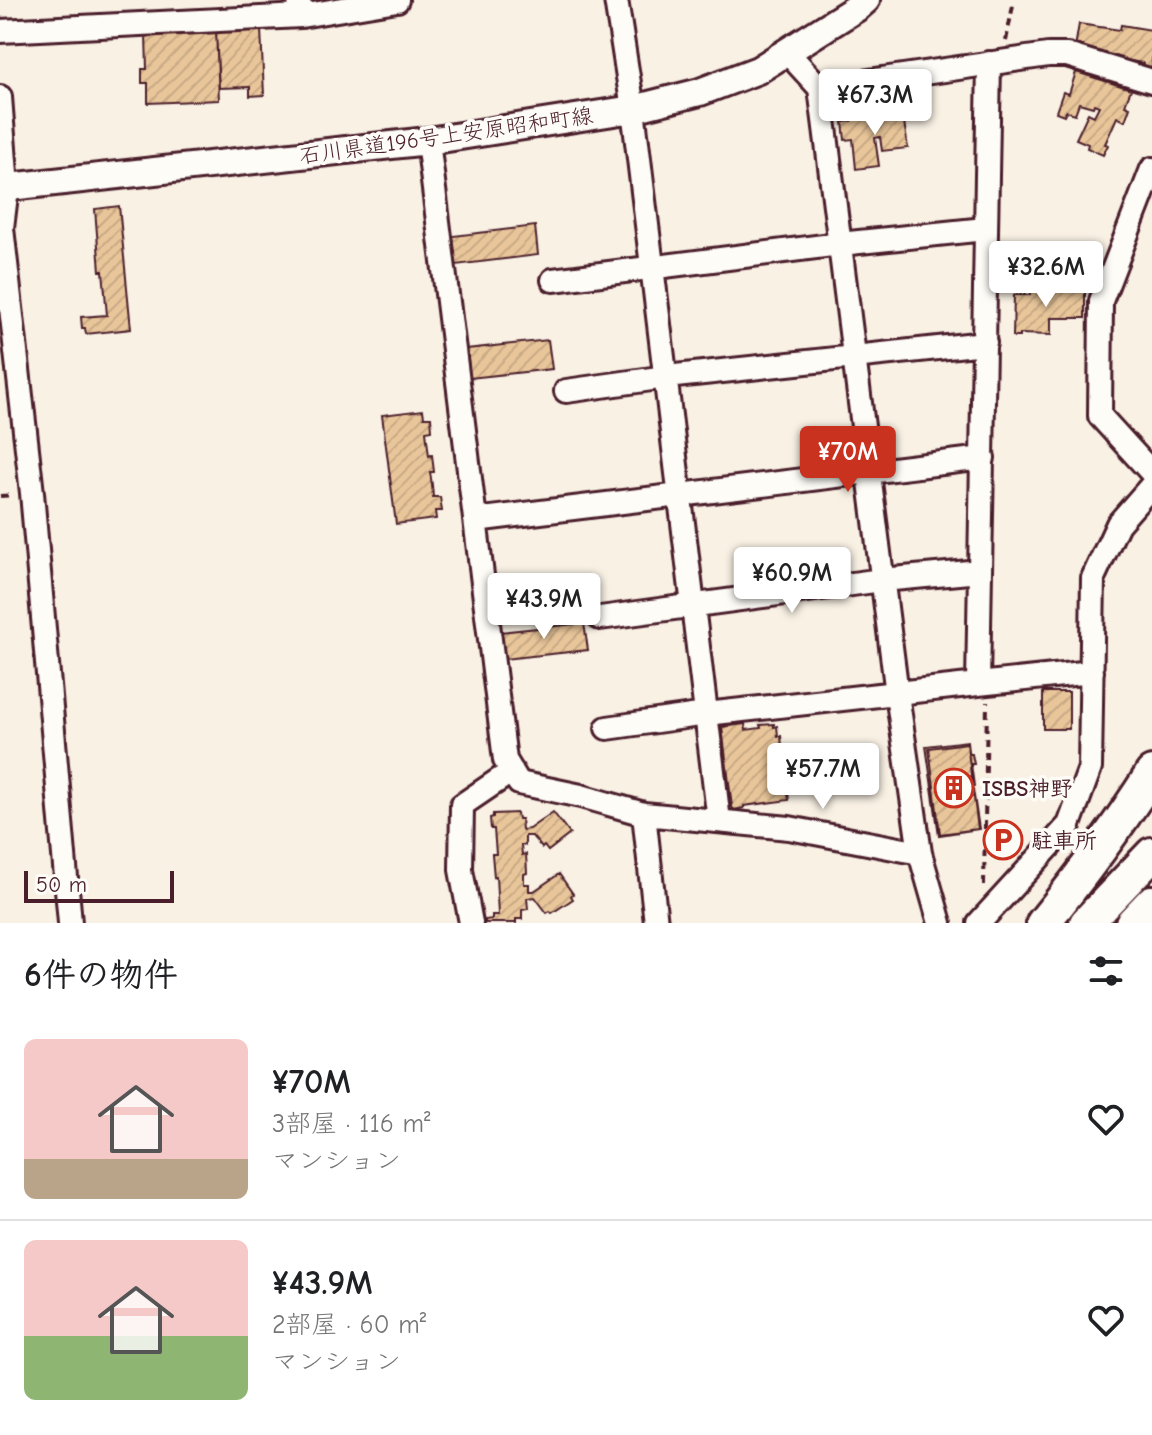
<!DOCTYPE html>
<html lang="ja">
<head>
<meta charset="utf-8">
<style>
  body { margin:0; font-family:"Comic Neue","Klee One",sans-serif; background:#f2f2f2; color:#202124; height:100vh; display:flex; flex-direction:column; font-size:30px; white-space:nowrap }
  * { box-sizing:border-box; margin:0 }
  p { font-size:26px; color:#757577 }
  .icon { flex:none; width:44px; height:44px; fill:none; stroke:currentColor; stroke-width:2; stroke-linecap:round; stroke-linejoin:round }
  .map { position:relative; height:923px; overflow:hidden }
  .details { display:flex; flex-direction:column; background:#fff; flex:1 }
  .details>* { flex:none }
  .scale { position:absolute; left:24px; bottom:20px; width:150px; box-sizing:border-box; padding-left:8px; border:4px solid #4a1f2b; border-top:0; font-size:22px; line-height:28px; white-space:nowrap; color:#4a1f2b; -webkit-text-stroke:6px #fdfcf7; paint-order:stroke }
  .price { position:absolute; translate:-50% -68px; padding:0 18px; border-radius:8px; background:#fff; color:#222; font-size:26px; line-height:52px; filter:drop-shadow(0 2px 4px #0008) }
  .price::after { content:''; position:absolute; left:50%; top:48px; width:24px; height:18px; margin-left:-12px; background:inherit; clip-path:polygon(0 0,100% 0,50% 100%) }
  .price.active { background:#c8321e; color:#fff }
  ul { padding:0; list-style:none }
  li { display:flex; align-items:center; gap:24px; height:200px; padding:0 24px }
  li+li { border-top:2px solid #e0e0e0 }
  li span { display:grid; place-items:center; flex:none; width:224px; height:160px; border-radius:12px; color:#555 }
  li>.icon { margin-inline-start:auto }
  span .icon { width:96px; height:96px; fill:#fffc; stroke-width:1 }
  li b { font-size:34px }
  h2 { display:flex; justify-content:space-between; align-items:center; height:96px; padding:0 24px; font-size:34px }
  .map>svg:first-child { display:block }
</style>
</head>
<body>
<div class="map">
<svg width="1152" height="923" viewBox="0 0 1152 923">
  <defs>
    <pattern id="building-hatch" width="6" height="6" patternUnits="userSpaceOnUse" patternTransform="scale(2)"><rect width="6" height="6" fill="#e9c69a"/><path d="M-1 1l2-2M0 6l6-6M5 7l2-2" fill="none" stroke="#c9aa85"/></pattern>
  </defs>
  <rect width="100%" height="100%" fill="#f9f1e4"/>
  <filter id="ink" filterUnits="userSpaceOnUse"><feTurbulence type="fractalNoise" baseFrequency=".0125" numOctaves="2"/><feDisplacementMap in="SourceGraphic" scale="16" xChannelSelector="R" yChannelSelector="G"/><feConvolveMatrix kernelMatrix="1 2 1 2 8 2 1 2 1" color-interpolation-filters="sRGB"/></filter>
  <g filter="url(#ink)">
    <!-- building -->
    <path fill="url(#building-hatch)" stroke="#4a1f2b" stroke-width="2" d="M 1079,24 L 1120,30 L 1121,25 L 1152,30 L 1152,67 L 1144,66 L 1144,63 L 1091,55 L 1091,50 L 1075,48 Z
      M 261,29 L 264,95 L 250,96 L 250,87 L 219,88 L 216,31 Z
      M 216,31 L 219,100 L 148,103 L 148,83 L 142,83 L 142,69 L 147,69 L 146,34 Z
      M 1076,72 L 1131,89 L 1125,105 L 1130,107 L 1125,121 L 1117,117 L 1105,144 L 1108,145 L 1103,155 L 1087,148 L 1088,144 L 1076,139 L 1088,113 L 1094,116 L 1099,106 L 1094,104 L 1093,107 L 1079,103 L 1075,114 L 1066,111 L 1064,115 L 1056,112 L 1063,92 L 1069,94 Z
      M 868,114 L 869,120 L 903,115 L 908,148 L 882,151 L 880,137 L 875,138 L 879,166 L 856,169 L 853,139 L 845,140 L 843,122 L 852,121 L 851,116 Z
      M 119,206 L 131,329 L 86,334 L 85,328 L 82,328 L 81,317 L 107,315 L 103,271 L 100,271 L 95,209 Z
      M 535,226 L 538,255 L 456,265 L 453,236 Z
      M 1030,287 L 1085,290 L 1085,318 L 1051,318 L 1051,335 L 1020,334 L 1020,337 L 1013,337 L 1014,295 L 1030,295 Z
      M 548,340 L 552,369 L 470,378 L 467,349 Z
      M 423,410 L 424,417 L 431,417 L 432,430 L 426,431 L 429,456 L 432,455 L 434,472 L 430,472 L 432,485 L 433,497 L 440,497 L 442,511 L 435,511 L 436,519 L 396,524 L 382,415 Z
      M 584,623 L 588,650 L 504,659 L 500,632 Z
      M 1043,692 L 1069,692 L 1069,729 L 1043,729 Z
      M 745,724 L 746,730 L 761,728 L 760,725 L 774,724 L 774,727 L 777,726 L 778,736 L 781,736 L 783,757 L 774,758 L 775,771 L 785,770 L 789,800 L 744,806 L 744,808 L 734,810 L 732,807 L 722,727 Z
      M 967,741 L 968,754 L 972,754 L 974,764 L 971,764 L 974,786 L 968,787 L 969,797 L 974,796 L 979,829 L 939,835 L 926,746 Z
      M 967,743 L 978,829 L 940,834 L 929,748 Z
      M 553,812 L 570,834 L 548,851 L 544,846 L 542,848 L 532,836 L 525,836 L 525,845 L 521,845 L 522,855 L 526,854 L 527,873 L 524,874 L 524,884 L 529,884 L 529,891 L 534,891 L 559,874 L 573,894 L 571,896 L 573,899 L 552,913 L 550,911 L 547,913 L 535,897 L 527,898 L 528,909 L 522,910 L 522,919 L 516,919 L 516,923 L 485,923 L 485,920 L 492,919 L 492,915 L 498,915 L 496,876 L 494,877 L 492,854 L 496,854 L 494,829 L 491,829 L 490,818 L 493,817 L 493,814 L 517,813 L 518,819 L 521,819 L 522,830 L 529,829 Z"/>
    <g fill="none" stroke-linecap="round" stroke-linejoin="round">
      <defs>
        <path id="minor" d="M 616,0 L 633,109 L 719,821
          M 301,16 L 397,0
          M 0,31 L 301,16 L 299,0
          M 786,51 L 820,88 L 897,694 L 920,853 L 940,923
          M 820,88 L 1048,55 L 1067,55 L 1152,81
          M 0,97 L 7,187 L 2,228 L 32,493 L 70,923
          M 428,141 L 505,760 L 519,783 L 581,796 L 644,814 L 656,923
          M 1152,169 L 1101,301 L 1100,416 L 1152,473
          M 553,280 L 840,244 L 985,229
          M 566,391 L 666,377 L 985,343
          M 475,520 L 983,458
          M 600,618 L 882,580 L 980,571
          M 978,684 L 1092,672
          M 607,728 L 706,714 L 978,684 L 989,63
          M 644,814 L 789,828 L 920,853
          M 471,923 L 461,870 L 462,805 L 512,771
          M 979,923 L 1069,825 L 1090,768 L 1093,578 L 1118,524 L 1152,485"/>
        <path id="major" d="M 0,188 L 428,141 L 633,109 L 700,92 L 758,70 L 858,7 L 866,0"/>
        <path id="highway" d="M 1043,923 C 1082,875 1119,825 1152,773
          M 1086,923 L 1152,854
          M 1132,923 L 1152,902"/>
      </defs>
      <!-- minor casing -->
      <use href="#minor" stroke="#4a1f2b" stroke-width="28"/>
      <!-- major casing -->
      <use href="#major" stroke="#4a1f2b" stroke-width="32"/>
      <!-- highway casing -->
      <use href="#highway" stroke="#4a1f2b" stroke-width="38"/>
      <!-- path -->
      <path stroke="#4a1f2b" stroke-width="4" stroke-dasharray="8 6" stroke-linecap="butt" d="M 1006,41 L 1014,0
        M 0,496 L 14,495
        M 984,885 L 987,702"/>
      <!-- minor -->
      <use href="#minor" stroke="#fdfcf7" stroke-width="22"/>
      <!-- major -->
      <use href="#major" stroke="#fdfcf7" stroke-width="26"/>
      <!-- highway -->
      <use href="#highway" stroke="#fdfcf7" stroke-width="32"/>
    </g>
  </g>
  <!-- icons -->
  <defs>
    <symbol id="building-ring" viewBox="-11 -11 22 22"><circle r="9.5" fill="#fdfcf7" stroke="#c8321e" stroke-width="1.5"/><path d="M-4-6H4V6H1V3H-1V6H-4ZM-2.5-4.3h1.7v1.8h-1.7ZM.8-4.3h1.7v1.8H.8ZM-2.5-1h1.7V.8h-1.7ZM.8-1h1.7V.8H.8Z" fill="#c8321e"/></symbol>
    <symbol id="parking-ring" viewBox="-11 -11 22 22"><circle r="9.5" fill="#fdfcf7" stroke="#c8321e" stroke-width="1.5"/><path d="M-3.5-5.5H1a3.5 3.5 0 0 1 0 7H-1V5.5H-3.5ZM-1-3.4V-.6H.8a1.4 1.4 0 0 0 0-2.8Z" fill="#c8321e"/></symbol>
  </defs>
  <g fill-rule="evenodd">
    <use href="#building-ring" x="932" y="766" width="44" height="44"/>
    <use href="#parking-ring" x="981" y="818" width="44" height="44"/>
  </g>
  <g text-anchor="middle" stroke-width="7" stroke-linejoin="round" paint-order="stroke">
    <!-- street labels -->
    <g font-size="22" fill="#4a1f2b" stroke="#fdfcf7">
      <text transform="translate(446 135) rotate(-8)" y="8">石川県道196号上安原昭和町線</text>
    </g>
    <!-- poi labels -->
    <g font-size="22" font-weight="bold" fill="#4a1f2b" stroke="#fdfcf7" text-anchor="start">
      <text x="982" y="796">ISBS神野</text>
      <text x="1031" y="848">駐車所</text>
    </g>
  </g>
</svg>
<div class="scale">50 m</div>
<b class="price" style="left:875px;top:137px">¥67.3M</b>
<b class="price" style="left:1046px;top:309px">¥32.6M</b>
<b class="price active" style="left:848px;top:494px">¥70M</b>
<b class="price" style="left:792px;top:615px">¥60.9M</b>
<b class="price" style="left:544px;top:641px">¥43.9M</b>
<b class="price" style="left:823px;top:811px">¥57.7M</b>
</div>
<section class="details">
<h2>6件の物件<svg class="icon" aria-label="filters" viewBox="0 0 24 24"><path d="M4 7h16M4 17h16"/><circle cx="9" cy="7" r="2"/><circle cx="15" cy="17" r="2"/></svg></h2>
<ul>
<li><span style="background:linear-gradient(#f6c9c9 75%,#b9a48a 0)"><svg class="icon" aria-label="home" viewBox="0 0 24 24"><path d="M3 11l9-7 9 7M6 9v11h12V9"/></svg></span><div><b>¥70M</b><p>3部屋 · 116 m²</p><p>マンション</p></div><svg class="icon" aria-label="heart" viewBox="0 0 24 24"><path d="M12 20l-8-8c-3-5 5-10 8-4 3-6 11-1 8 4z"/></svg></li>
<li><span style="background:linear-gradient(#f6c9c9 60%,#8fb573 0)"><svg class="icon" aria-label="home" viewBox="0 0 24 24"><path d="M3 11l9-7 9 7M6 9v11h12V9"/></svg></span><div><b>¥43.9M</b><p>2部屋 · 60 m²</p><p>マンション</p></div><svg class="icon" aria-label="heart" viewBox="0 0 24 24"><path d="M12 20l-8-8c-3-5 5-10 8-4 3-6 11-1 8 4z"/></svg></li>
</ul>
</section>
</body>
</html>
